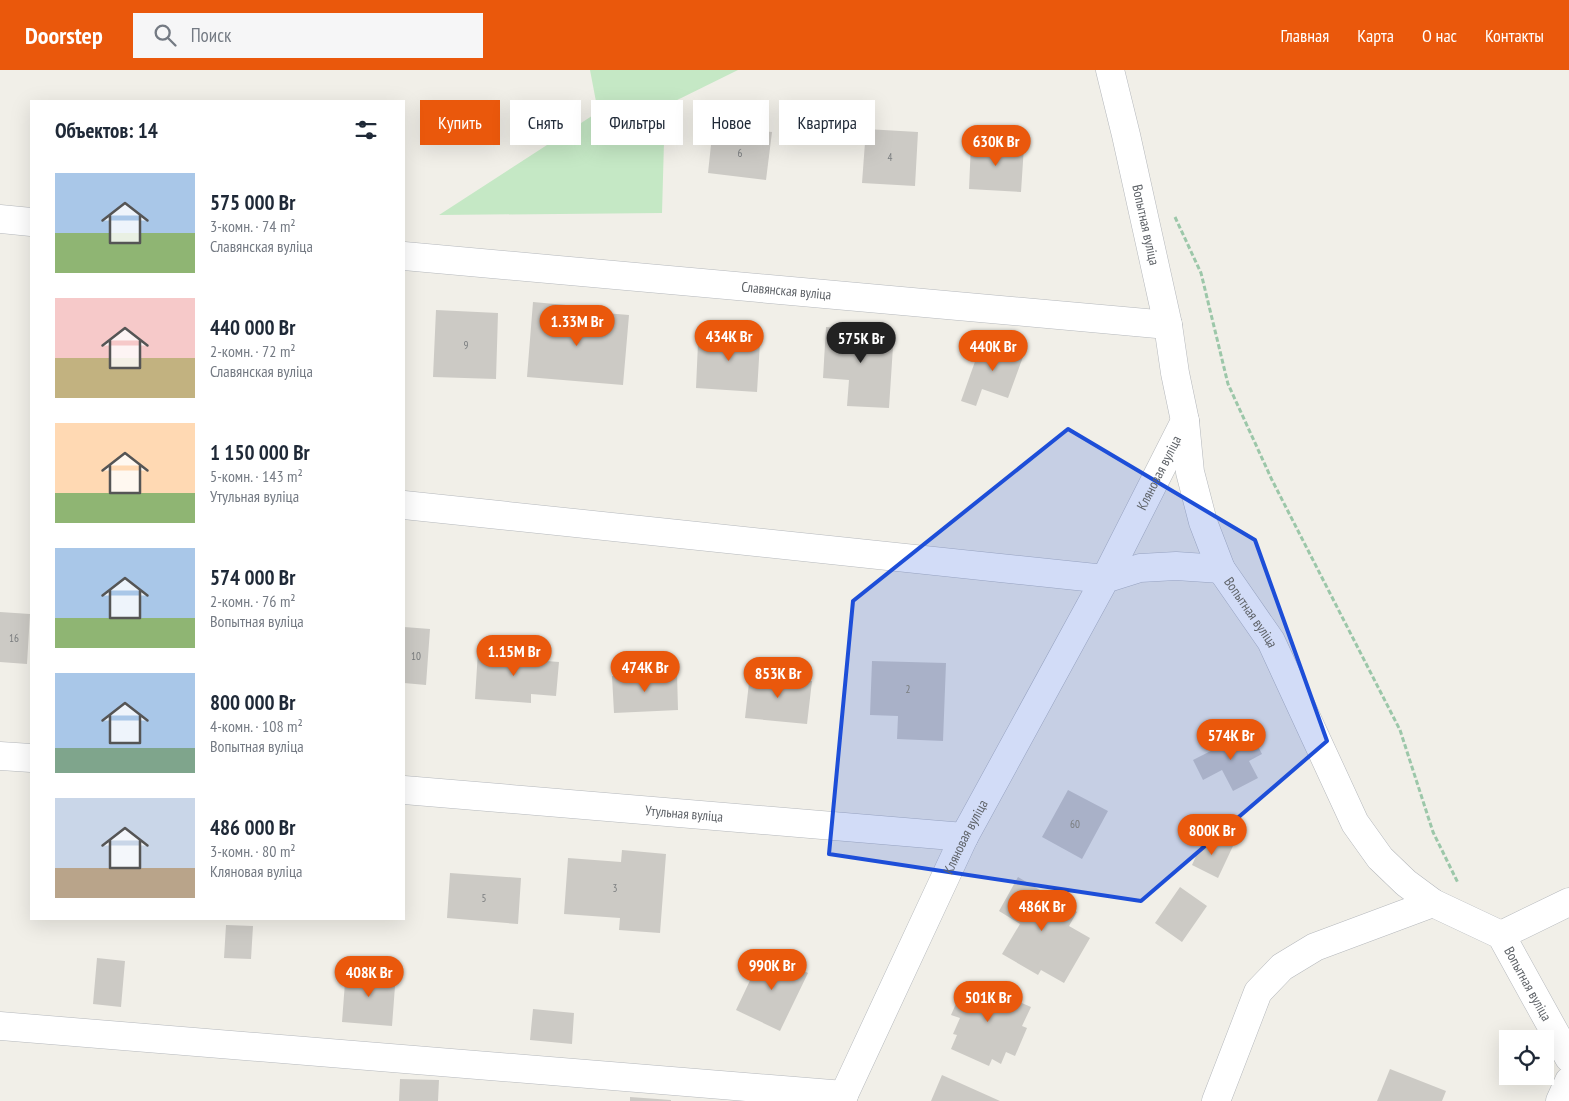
<!DOCTYPE html>
<html lang="ru">
<head>
<meta charset="utf-8">
<style>
  body { margin:0; font-family:"PT Sans Narrow",sans-serif; background:#f6f6f7; color:#1f2937; height:100vh; display:flex; flex-direction:column; font-size:19px; white-space:nowrap }
  * { box-sizing:border-box; margin:0 }
  p { font-size:16px; color:#747a83 }
  .icon { flex:none; width:28px; height:28px; fill:none; stroke:currentColor; stroke-width:2; stroke-linecap:round; stroke-linejoin:round }
  .map { position:relative; flex:1; overflow:hidden }
  .side { position:absolute; left:30px; top:30px; width:375px; height:820px; display:flex; flex-direction:column; background:#fff; border-radius:0px; box-shadow:0 5px 20px #0002 }
  .side>* { flex:none }
  .banner { position:absolute; left:420px; top:30px; width:475px; height:45px; display:flex; gap:10px }
  .tools { position:absolute; left:1499px; top:960px; display:grid; gap:10px }
  .tools a { display:grid; place-items:center; width:55px; height:55px; border-radius:0px; background:#fff; box-shadow:0 5px 20px #0002; font-size:25px }
  .price { position:absolute; translate:-50% -42px; padding:0 11px; border-radius:18px; background:#ea580c; color:#fff; font-size:16px; line-height:32px; filter:drop-shadow(0 1px 2px #0008) }
  .price::after { content:''; position:absolute; left:50%; top:30px; width:15px; height:11px; margin-left:-8px; background:inherit; clip-path:polygon(0 0,100% 0,50% 100%) }
  .price.active { background:#222; color:#fff }
  ul { padding:0; list-style:none }
  li { display:flex; align-items:center; gap:15px; height:125px; padding:0 25px }
  li span { display:grid; place-items:center; flex:none; width:140px; height:100px; border-radius:0px; color:#555 }
  li>.icon { margin-inline-start:auto }
  span .icon { width:60px; height:60px; fill:#fffc; stroke-width:1 }
  li b { font-size:21px }
  h2 { display:flex; justify-content:space-between; align-items:center; height:60px; padding:0 25px; font-size:21px }
  .tag { padding:0 18px; border-radius:0px; background:#fff; box-shadow:0 5px 20px #0002; font-size:18px; line-height:45px }
  .tag.active { background:#ea580c; color:#fff }
  header { display:flex; align-items:center; gap:30px; box-sizing:border-box; height:70px; padding:0 25px; background:#ea580c; color:#fff }
  header strong { font-size:24px }
  nav { display:flex; gap:28px; margin-inline-start:auto; font-size:18px }
  .search { width:350px; height:45px; background:#f6f6f7; display:flex; align-items:center; gap:12px; box-sizing:border-box; padding:0 18px; border-radius:0px; color:#747a83; font-size:19px }
  .map>svg:first-child { display:block }
</style>
</head>
<body>
<header>
<strong>Doorstep</strong>
<div class="search"><svg class="icon" aria-label="search" viewBox="0 0 24 24"><circle cx="10" cy="10" r="6"/><path d="M15 15l6 6"/></svg>Поиск</div>
<nav><a>Главная</a><a>Карта</a><a>О нас</a><a>Контакты</a></nav>
</header>
<div class="map">
<svg width="1569" height="1031" viewBox="0 0 1569 1031">
  <rect width="100%" height="100%" fill="#f1efe8"/>
  <!-- green -->
  <path fill="#c5e8c5" d="M 590,0 L 738,0 L 665,36 L 662,143 L 439,145 L 598,42 Z"/>
  <!-- building -->
  <path fill="#cccac5" d="M 713,56 L 772,62 L 766,110 L 708,103 Z
    M 866,59 L 918,62 L 915,116 L 862,113 Z
    M 971,73 L 1024,76 L 1021,122 L 969,119 Z
    M 533,232 L 566,235 L 564,254 L 585,256 L 586,250 L 592,250 L 593,242 L 629,245 L 623,315 L 527,307 Z
    M 436,240 L 498,243 L 496,309 L 433,307 Z
    M 720,253 L 744,254 L 743,271 L 760,272 L 757,322 L 696,318 L 698,273 L 719,275 Z
    M 826,257 L 894,261 L 889,338 L 847,336 L 849,310 L 823,308 Z
    M 983,269 L 1024,284 L 1008,328 L 982,319 L 976,336 L 961,331 Z
    M 0,542 L 30,544 L 27,594 L 0,592 Z
    M 404,557 L 430,559 L 426,615 L 404,613 Z
    M 478,581 L 533,585 L 533,590 L 559,592 L 556,626 L 531,624 L 531,633 L 475,629 Z
    M 872,591 L 946,593 L 943,671 L 897,669 L 898,646 L 870,645 Z
    M 677,603 L 678,640 L 614,643 L 612,606 Z
    M 750,604 L 812,611 L 807,654 L 745,648 Z
    M 1250,661 L 1262,684 L 1249,691 L 1258,708 L 1233,721 L 1222,700 L 1203,710 L 1193,690 Z
    M 1068,720 L 1108,741 L 1082,789 L 1042,767 Z
    M 1206,764 L 1233,776 L 1218,808 L 1192,795 Z
    M 622,780 L 666,784 L 660,863 L 619,860 L 620,848 L 564,844 L 568,788 L 621,792 Z
    M 450,803 L 521,808 L 518,854 L 447,848 Z
    M 1018,807 L 1077,842 L 1069,856 L 1090,868 L 1064,913 L 1041,900 L 1038,905 L 1002,884 L 1020,854 L 999,841 Z
    M 1180,817 L 1207,836 L 1182,872 L 1155,853 Z
    M 226,855 L 253,856 L 251,889 L 224,888 Z
    M 764,881 L 808,903 L 780,961 L 736,940 Z
    M 97,888 L 125,891 L 121,937 L 93,934 Z
    M 346,899 L 396,903 L 392,956 L 342,952 Z
    M 966,911 L 983,918 L 986,912 L 1005,920 L 1003,925 L 1031,937 L 1022,956 L 1027,958 L 1015,986 L 1006,982 L 1001,994 L 992,989 L 989,996 L 951,979 L 957,965 L 953,964 L 960,948 L 951,945 Z
    M 533,939 L 574,943 L 572,974 L 530,970 Z
    M 1390,999 L 1446,1021 L 1442,1031 L 1377,1031 Z
    M 942,1005 L 1000,1031 L 931,1031 Z
    M 400,1009 L 439,1010 L 438,1031 L 399,1031 Z
    M 630,1027 L 671,1030 L 671,1031 L 630,1031 Z"/>
  <g fill="none" stroke-linecap="round" stroke-linejoin="round">
    <defs>
      <g id="minor">
        <path id="s1" d="M 1110,0 L 1126,65 L 1168,255 L 1175,303 L 1185,351 L 1190,402 L 1203,452 L 1221,499 L 1271,571 L 1355,753 L 1380,788 L 1406,813 L 1433,833 L 1501,865 L 1569,988"/>
        <path d="M 0,149 L 31,152"/>
        <path id="s2" d="M 404,186 L 1168,255"/>
        <path id="s3" d="M 404,435 L 1105,509 L 1185,351"/>
        <path d="M 0,686 L 31,688"/>
        <path id="s4" d="M 404,720 L 964,767"/>
        <path d="M 1501,865 L 1569,832"/>
        <path d="M 0,956 L 844,1025"/>
        <path id="s5" d="M 841,1031 L 964,767 L 1105,509 L 1140,498 L 1176,496 L 1221,499"/>
        <path d="M 1216,1031 L 1258,922 L 1282,897 L 1315,877 L 1433,833"/>
        <path d="M 1560,1031 L 1569,1011"/>
      </g>
    </defs>
    <!-- minor casing -->
    <use href="#minor" stroke="#b5b8bc" stroke-width="29"/>
    <!-- path -->
    <path stroke="#9cc7a9" stroke-width="3" stroke-dasharray="5 2.5" stroke-linecap="butt" d="M 1175,147 L 1201,203 L 1228,314 L 1272,410 L 1400,660 L 1433,762 L 1458,813"/>
    <!-- minor -->
    <use href="#minor" stroke="#fff" stroke-width="28"/>
  </g>
  <!-- marked area -->
  <path fill="#1d4ed8" fill-opacity="0.2" stroke="#1d4ed8" stroke-width="4" stroke-linejoin="round" d="M 1068,359 L 1255,470 L 1327,671 L 1141,831 L 829,784 L 853,531 Z"/>
  <g text-anchor="middle" stroke-width="4.5" stroke-linejoin="round" paint-order="stroke">
    <!-- number labels -->
    <g font-size="11" fill="#7a7d7f">
      <text x="740" y="87">6</text>
      <text x="890" y="91">4</text>
      <text x="466" y="279">9</text>
      <text x="14" y="572">16</text>
      <text x="416" y="590">10</text>
      <text x="908" y="623">2</text>
      <text x="1075" y="758">60</text>
      <text x="615" y="822">3</text>
      <text x="484" y="832">5</text>
    </g>
    <!-- street labels -->
    <g font-size="14" fill="#5f6368" stroke="#fff">
      <text dy="5" stroke="none"><textPath href="#s1" startOffset="159">Вопытная вуліца</textPath></text>
      <text dy="5" stroke="none"><textPath href="#s2" startOffset="384">Славянская вуліца</textPath></text>
      <text dy="5" stroke="none"><textPath href="#s3" startOffset="824">Кляновая вуліца</textPath></text>
      <text dy="5" stroke="none"><textPath href="#s1" startOffset="565">Вопытная вуліца</textPath></text>
      <text dy="5" stroke="none"><textPath href="#s4" startOffset="281">Утульная вуліца</textPath></text>
      <text dy="5" stroke="none"><textPath href="#s5" startOffset="292">Кляновая вуліца</textPath></text>
      <text dy="5" stroke="none"><textPath href="#s1" startOffset="1044">Вопытная вуліца</textPath></text>
    </g>
  </g>
</svg>
<div class="tools">
<a><svg class="icon" aria-label="locate" viewBox="0 0 24 24"><circle cx="12" cy="12" r="6"/><path d="M12 2v4M12 18v4M2 12h4M18 12h4"/></svg></a>
</div>
<b class="price" style="left:996px;top:97px">630K Br</b>
<b class="price" style="left:577px;top:277px">1.33M Br</b>
<b class="price" style="left:729px;top:292px">434K Br</b>
<b class="price active" style="left:861px;top:294px">575K Br</b>
<b class="price" style="left:993px;top:302px">440K Br</b>
<b class="price" style="left:514px;top:607px">1.15M Br</b>
<b class="price" style="left:645px;top:623px">474K Br</b>
<b class="price" style="left:778px;top:629px">853K Br</b>
<b class="price" style="left:1231px;top:691px">574K Br</b>
<b class="price" style="left:1212px;top:786px">800K Br</b>
<b class="price" style="left:1042px;top:862px">486K Br</b>
<b class="price" style="left:772px;top:921px">990K Br</b>
<b class="price" style="left:369px;top:928px">408K Br</b>
<b class="price" style="left:988px;top:953px">501K Br</b>
<div class="banner">
<a class="tag active">Купить</a>
<a class="tag">Снять</a>
<a class="tag">Фильтры</a>
<a class="tag">Новое</a>
<a class="tag">Квартира</a>
</div>
<section class="side">
<h2>Объектов: 14<svg class="icon" aria-label="filters" viewBox="0 0 24 24"><path d="M4 7h16M4 17h16"/><circle cx="9" cy="7" r="2"/><circle cx="15" cy="17" r="2"/></svg></h2>
<ul>
<li><span style="background:linear-gradient(#a9c7e8 60%,#8fb573 0)"><svg class="icon" aria-label="home" viewBox="0 0 24 24"><path d="M3 11l9-7 9 7M6 9v11h12V9"/></svg></span><div><b>575 000 Br</b><p>3-комн. · 74 m²</p><p>Славянская вуліца</p></div></li>
<li><span style="background:linear-gradient(#f6c9c9 60%,#c2b280 0)"><svg class="icon" aria-label="home" viewBox="0 0 24 24"><path d="M3 11l9-7 9 7M6 9v11h12V9"/></svg></span><div><b>440 000 Br</b><p>2-комн. · 72 m²</p><p>Славянская вуліца</p></div></li>
<li><span style="background:linear-gradient(#ffd9b3 70%,#8fb573 0)"><svg class="icon" aria-label="home" viewBox="0 0 24 24"><path d="M3 11l9-7 9 7M6 9v11h12V9"/></svg></span><div><b>1 150 000 Br</b><p>5-комн. · 143 m²</p><p>Утульная вуліца</p></div></li>
<li><span style="background:linear-gradient(#a9c7e8 70%,#8fb573 0)"><svg class="icon" aria-label="home" viewBox="0 0 24 24"><path d="M3 11l9-7 9 7M6 9v11h12V9"/></svg></span><div><b>574 000 Br</b><p>2-комн. · 76 m²</p><p>Вопытная вуліца</p></div></li>
<li><span style="background:linear-gradient(#a9c7e8 75%,#7fa58c 0)"><svg class="icon" aria-label="home" viewBox="0 0 24 24"><path d="M3 11l9-7 9 7M6 9v11h12V9"/></svg></span><div><b>800 000 Br</b><p>4-комн. · 108 m²</p><p>Вопытная вуліца</p></div></li>
<li><span style="background:linear-gradient(#c9d6e8 70%,#b9a48a 0)"><svg class="icon" aria-label="home" viewBox="0 0 24 24"><path d="M3 11l9-7 9 7M6 9v11h12V9"/></svg></span><div><b>486 000 Br</b><p>3-комн. · 80 m²</p><p>Кляновая вуліца</p></div></li>
</ul>
</section>
</div>
</body>
</html>
